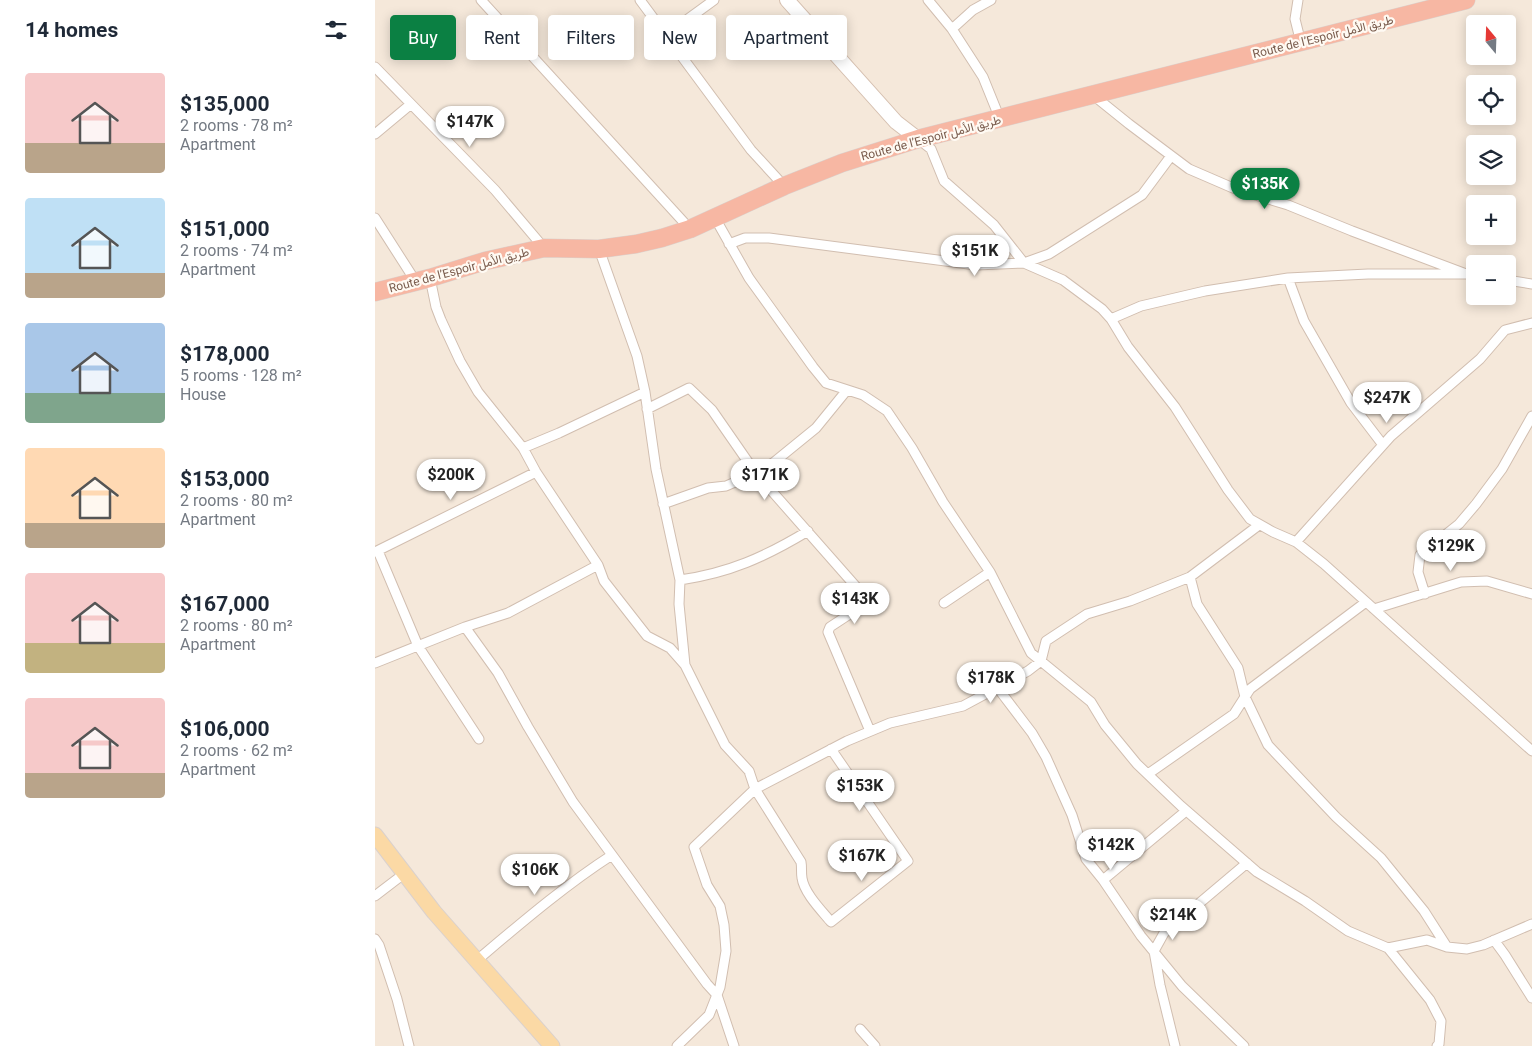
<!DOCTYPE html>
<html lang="en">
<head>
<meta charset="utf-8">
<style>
  body { margin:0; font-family:Roboto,Vazirmatn,sans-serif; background:#f2f2f3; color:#1f2937; height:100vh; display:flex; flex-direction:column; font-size:19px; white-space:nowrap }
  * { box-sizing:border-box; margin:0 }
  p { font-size:16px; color:#747a83 }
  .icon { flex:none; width:28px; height:28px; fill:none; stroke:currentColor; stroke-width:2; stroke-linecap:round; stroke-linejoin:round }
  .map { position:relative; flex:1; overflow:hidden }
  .drawer { display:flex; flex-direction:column; background:#fff; width:375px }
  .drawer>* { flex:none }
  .banner { position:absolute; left:15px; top:15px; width:475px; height:45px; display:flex; gap:10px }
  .needle { width:32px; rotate:341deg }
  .tools { position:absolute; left:1091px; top:15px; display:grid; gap:10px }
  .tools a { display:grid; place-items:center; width:50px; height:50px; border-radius:5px; background:#fff; box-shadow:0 2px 12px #0003; font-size:25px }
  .price { position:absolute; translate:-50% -42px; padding:0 11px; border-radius:18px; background:#fff; color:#222; font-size:16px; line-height:32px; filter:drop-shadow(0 1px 2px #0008) }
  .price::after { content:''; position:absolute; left:50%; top:30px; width:15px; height:11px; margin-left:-8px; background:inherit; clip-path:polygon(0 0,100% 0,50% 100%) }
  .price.on { background:#0b8043; color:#fff }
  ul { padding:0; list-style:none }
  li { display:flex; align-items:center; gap:15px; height:125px; padding:0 25px }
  li span { display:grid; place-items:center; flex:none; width:140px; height:100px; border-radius:5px; color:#555 }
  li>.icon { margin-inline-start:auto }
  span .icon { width:60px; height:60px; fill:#fffc; stroke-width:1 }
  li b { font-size:21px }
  h2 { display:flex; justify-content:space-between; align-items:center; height:60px; padding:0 25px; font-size:21px }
  .pill { padding:0 18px; border-radius:5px; background:#fff; box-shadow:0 2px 12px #0003; font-size:18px; line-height:45px }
  .pill.on { background:#0b8043; color:#fff }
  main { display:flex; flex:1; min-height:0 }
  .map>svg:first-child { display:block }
</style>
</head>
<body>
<main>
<section class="drawer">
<h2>14 homes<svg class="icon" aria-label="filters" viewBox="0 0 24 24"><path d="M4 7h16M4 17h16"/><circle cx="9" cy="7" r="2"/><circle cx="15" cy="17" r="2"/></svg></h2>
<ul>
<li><span style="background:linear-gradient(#f6c9c9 70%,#b9a48a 0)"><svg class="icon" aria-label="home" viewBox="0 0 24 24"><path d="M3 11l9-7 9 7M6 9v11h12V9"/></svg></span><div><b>$135,000</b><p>2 rooms · 78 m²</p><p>Apartment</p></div></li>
<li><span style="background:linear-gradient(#bfe0f5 75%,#b9a48a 0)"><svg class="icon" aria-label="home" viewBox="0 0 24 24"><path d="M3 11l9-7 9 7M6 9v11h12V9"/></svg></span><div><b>$151,000</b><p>2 rooms · 74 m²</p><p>Apartment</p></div></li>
<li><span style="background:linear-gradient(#a9c7e8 70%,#7fa58c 0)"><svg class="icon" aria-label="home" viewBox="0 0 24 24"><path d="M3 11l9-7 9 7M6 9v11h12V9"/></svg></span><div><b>$178,000</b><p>5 rooms · 128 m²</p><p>House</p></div></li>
<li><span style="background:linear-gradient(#ffd9b3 75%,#b9a48a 0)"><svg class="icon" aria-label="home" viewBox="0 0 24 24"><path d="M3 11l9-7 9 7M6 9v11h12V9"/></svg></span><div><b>$153,000</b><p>2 rooms · 80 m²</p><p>Apartment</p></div></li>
<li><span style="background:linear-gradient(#f6c9c9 70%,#c2b280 0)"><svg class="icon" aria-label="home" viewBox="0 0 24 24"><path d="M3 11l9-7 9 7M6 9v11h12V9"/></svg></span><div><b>$167,000</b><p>2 rooms · 80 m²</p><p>Apartment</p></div></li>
<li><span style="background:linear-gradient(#f6c9c9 75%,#b9a48a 0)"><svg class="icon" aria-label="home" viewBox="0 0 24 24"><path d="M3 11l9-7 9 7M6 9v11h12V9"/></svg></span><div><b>$106,000</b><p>2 rooms · 62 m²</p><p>Apartment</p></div></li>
</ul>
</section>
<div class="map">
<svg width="1157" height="1046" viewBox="0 0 1157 1046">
  <rect width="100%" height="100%" fill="#fdf6ec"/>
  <!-- residential -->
  <path fill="#f5e8da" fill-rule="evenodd" d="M 0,0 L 1157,0 L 1157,1046 L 0,1046 ZM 1100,24 L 1132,24 L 1132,56 L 1100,56 ZM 1100,84 L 1132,84 L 1132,116 L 1100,116 ZM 1100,144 L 1132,144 L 1132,176 L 1100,176 ZM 1100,204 L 1132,204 L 1132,236 L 1100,236 ZM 1100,264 L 1132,264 L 1132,296 L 1100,296 Z"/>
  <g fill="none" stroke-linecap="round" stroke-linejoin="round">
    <defs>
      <path id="street" d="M 106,0 L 315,229
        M 265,0 L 376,150 L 409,186
        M 553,0 L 577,29 L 608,77 L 625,119
        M 923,0 L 920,19 L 926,43
        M 577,29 L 598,10 L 616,0
        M 291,35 L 339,0
        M 0,67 L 120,190 L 169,248
        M 718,95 L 754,124 L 814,169 L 858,188 L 913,205 L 977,231 L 1091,274
        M 0,134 L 36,104
        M 543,139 L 556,149 L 569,181 L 619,225 L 649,263 L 688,280 L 727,309 L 736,319 L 753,347 L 800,407 L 853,490 L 875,519 L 898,532 L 921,542 L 949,564 L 1157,751
        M 0,218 L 41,282
        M 340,218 L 374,278 L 438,367 L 451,383 L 488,395 L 512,411 L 537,448 L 568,502 L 615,572 L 656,653 L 716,702 L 730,725 L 762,764 L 806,806 L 882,872 L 930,901 L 973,931 L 1013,948 L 1055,1000 L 1066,1021 L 1064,1044 L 1062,1046
        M 354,244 L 370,238 L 394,238 L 601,265 L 649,263 L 674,254 L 767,195 L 796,156
        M 224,249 L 262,356 L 270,392 L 281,469 L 305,580 L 304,604 L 310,665
        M 55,278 L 61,307 L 66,320 L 85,361 L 103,392 L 148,448 L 161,472 L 223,565 L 229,581 L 272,636 L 295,648 L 310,665 L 350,745 L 374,771 L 380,789 L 426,862 C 427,867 426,873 427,878 C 429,893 447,911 456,922 L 533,861 L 456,749
        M 913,278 L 929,321 L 976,403 L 1008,445
        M 1132,280 L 1157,284
        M 736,319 L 766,306 L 830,291 L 913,278 L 993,274 L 1091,274 L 1100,275
        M 272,409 L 314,388 L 337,410 L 380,472 L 491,598 L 490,604 L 455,627 L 453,632 L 495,731
        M 148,448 L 184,433 L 270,392
        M 288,504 L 333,488 L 351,486 L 367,479 L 398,463 L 441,428 L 472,390
        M 921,542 L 1016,436 L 1105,359 L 1130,330 L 1157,323
        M 3,551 L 43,646 L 104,739
        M 0,552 L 161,472
        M 815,577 L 822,604 L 863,668 L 870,697 L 893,745 L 961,817 L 1006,858 L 1049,911 L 1072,947
        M 305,580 C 354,573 390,557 433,531
        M 1050,594 L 1043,572 L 1045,555 L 1084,524 L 1101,504 L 1127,469 L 1157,416
        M 569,603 L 615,572
        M 999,609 L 1086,582 L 1112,581 L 1157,594
        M 90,627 L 123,673 L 153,727 L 198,802 L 332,984 L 342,995 L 359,1046
        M 0,663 L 90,627 L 133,613 L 223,565
        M 622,687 L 657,733 L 671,757 L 697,815 L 711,859 L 728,880 L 766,936 L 807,986 L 869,1046
        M 773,774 L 859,714 L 875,689 L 991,602
        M 728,880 L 811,811
        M 0,896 L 30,873
        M 0,939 L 4,945 L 22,999 L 34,1046
        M 1119,940 L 1130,955 L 1157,998
        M 1013,948 L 1052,940 L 1072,947 L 1092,949 L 1108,945 L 1157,924
        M 101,961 C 145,924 189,886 237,855
        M 485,1029 L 500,1046
        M 302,1046 L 334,1015 L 345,987 L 351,951 L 349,925 L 345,906 L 332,885 L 319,847 L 380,789 L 472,741 L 515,723 L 588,706 L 653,671 L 666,661 L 671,641 L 712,614 L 755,601 L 815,577 L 884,525
        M 800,1046 L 785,985 L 779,951 L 789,933 L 872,863"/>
      <path id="secondary" d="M 412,0 L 521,122 L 543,139"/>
      <path id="primary" d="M 0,835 L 59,912 L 177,1046"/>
      <path id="highway" d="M 0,292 L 55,278 L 110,261 L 169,248 L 224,249 L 261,244 L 287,238 L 315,229 L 409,186 L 467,163 L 543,139 L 1091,0"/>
    </defs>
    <!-- street casing -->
    <use href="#street" stroke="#d1beb0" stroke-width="11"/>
    <!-- secondary casing -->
    <use href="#secondary" stroke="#d6c0b0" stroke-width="16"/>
    <!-- primary casing -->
    <use href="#primary" stroke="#dad1cd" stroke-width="17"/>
    <!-- highway casing -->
    <use href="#highway" stroke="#dad1cd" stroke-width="19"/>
    <!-- street -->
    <use href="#street" stroke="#fff" stroke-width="9"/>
    <!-- secondary -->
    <use href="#secondary" stroke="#fff" stroke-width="14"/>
    <!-- primary -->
    <use href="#primary" stroke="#fbd9a5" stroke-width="15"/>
    <!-- highway -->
    <use href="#highway" stroke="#f7b7a3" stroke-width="18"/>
  </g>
  <g text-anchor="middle" stroke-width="4.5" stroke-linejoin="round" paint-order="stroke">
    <!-- street labels -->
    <g font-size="12" fill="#7a5c4d" stroke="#fffaf3">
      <text transform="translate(948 37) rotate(-14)" y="4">Route de l’Espoir طريق الأمل</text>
      <text transform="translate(556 138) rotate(-15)" y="4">Route de l’Espoir طريق الأمل</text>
      <text transform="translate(84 270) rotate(-15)" y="4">Route de l’Espoir طريق الأمل</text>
    </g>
  </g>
</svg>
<div class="tools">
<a><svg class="needle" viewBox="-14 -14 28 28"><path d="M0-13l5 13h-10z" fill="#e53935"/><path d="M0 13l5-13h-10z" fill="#747a83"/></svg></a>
<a><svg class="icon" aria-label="locate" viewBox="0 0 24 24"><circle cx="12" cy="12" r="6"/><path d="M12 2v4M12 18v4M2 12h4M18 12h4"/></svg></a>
<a><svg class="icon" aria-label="layers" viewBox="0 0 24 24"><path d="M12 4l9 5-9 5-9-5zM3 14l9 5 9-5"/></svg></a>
<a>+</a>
<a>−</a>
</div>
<b class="price" style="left:95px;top:148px">$147K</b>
<b class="price on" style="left:890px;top:210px">$135K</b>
<b class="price" style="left:600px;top:277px">$151K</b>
<b class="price" style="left:1012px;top:424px">$247K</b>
<b class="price" style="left:76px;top:501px">$200K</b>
<b class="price" style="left:390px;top:501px">$171K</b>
<b class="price" style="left:1076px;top:572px">$129K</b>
<b class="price" style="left:480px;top:625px">$143K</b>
<b class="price" style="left:616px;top:704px">$178K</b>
<b class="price" style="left:485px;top:812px">$153K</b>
<b class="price" style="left:736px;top:871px">$142K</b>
<b class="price" style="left:487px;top:882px">$167K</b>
<b class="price" style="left:160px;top:896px">$106K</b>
<b class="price" style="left:798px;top:941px">$214K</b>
<div class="banner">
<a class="pill on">Buy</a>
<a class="pill">Rent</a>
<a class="pill">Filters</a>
<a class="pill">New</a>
<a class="pill">Apartment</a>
</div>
</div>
</main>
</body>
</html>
